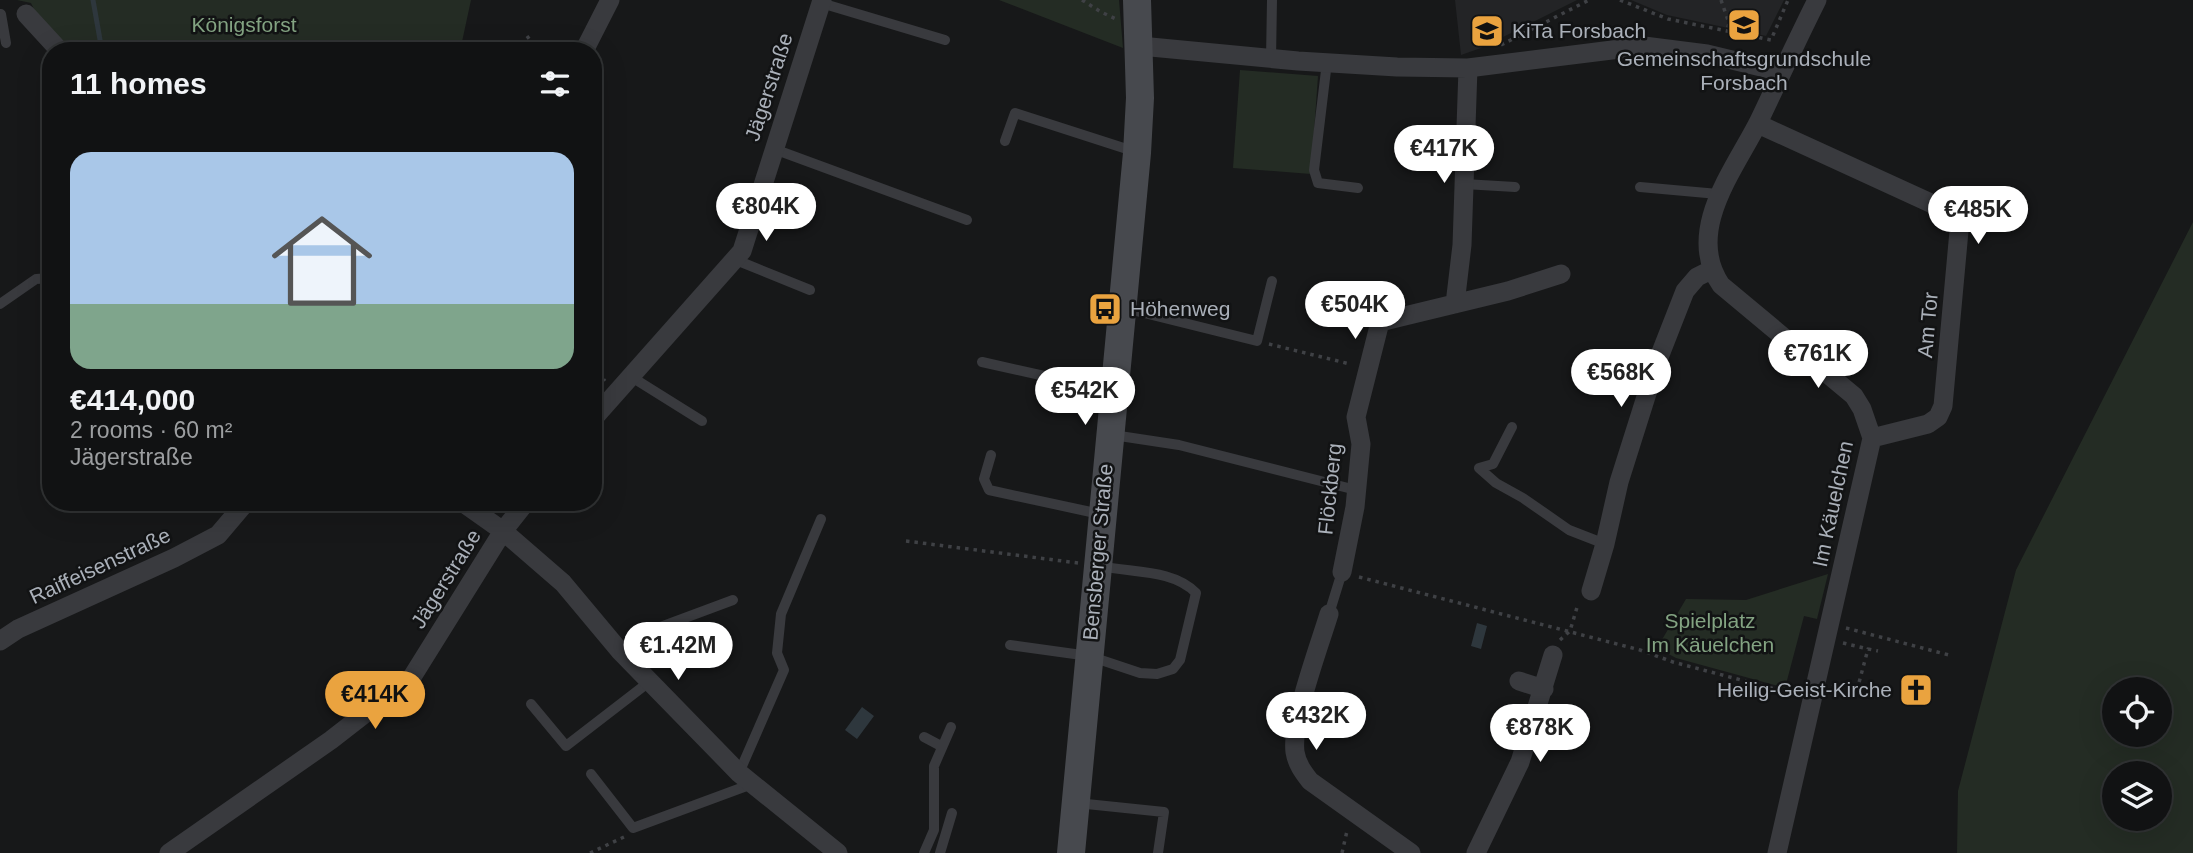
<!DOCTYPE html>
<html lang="en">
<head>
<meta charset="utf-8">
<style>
  body { margin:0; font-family:Helvetica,sans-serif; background:#1e2021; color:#f1f3f6; height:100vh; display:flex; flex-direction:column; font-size:26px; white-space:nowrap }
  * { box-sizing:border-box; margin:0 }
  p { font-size:23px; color:#9c9ea0 }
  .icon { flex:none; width:38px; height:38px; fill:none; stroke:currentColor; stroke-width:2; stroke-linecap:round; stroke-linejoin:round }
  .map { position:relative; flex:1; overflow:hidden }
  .side { position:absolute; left:42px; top:42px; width:560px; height:469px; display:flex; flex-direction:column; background:#111213; border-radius:28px; box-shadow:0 7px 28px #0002,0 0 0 2px #303233 }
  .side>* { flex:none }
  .tools { position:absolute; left:2102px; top:677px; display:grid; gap:14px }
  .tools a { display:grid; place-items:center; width:70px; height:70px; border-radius:50%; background:#111213; box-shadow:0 7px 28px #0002,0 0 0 2px #303233; font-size:35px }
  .price { position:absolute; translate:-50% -60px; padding:0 16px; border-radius:24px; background:#fff; color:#222; font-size:23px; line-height:46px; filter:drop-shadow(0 2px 4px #0008) }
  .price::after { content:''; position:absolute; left:50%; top:42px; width:21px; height:16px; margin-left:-10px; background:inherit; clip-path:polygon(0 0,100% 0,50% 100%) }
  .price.on { background:#eaa33f; color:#111 }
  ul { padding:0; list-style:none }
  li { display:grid; align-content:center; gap:14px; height:371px; padding:0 28px }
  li+li { border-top:2px solid #303233 }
  li span { display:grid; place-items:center; height:217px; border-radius:21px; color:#555 }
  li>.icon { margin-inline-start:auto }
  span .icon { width:126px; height:126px; fill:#fffc; stroke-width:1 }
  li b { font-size:30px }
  h2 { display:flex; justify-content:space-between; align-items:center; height:84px; padding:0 28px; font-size:30px }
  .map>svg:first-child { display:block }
</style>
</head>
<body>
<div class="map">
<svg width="2193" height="853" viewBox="0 0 2193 853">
  <rect width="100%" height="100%" fill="#171819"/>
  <!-- built -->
  <path fill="#232426" d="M 1455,0 L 1577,0 L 1481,48 L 1461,55 Z
    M 1631,0 L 1784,0 L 1766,36 L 1667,15 Z"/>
  <!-- green -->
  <path fill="#242c24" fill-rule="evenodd" d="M 17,0 L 471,0 L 460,51 L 55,51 L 31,3 Z
    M 999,0 L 1119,0 L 1123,48 Z
    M 1240,70 L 1318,76 L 1311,174 L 1233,168 Z
    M 2193,222 L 2193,853 L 1957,853 L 1958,791 L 2016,570 ZM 2114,690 L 2160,690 L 2160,735 L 2114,735 ZM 2114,774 L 2160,774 L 2160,819 L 2114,819 Z
    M 1828,574 L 1817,619 L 1804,616 L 1785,688 L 1676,658 L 1657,648 L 1686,599 L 1746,600 Z"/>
  <!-- water -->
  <path fill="#2e373d" d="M 1477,623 L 1487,626 L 1481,649 L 1471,646 Z
    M 862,707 L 874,716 L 857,739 L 845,730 Z"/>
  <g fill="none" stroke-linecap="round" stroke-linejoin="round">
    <!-- stream -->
    <path stroke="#2e373d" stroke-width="5" d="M 93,0 L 102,51"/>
    <!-- path -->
    <path stroke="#3f4145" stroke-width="3.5" stroke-dasharray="3.5 5" stroke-linecap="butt" d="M 1082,0 L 1101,12 L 1116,19
      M 1620,0 L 1668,19 L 1771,40 L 1788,0
      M 1721,0 L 1729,23 L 1727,31
      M 527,36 L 538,51
      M 1501,45 L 1589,0
      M 1269,344 L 1350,364
      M 593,366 L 605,381
      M 906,541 L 1078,563
      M 1359,577 L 1640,650 L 1673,662 L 1794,694
      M 1846,628 L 1949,655
      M 1560,640 L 1570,631 L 1578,604
      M 1843,643 L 1868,649
      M 1832,684 L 1857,690 L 1868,649 L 1878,651
      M 590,853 L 624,837
      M 1342,853 L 1347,831"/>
    <!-- lane -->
    <path stroke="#393a3e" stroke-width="10" d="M 821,3 L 945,40
      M 1,14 L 6,43
      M 1271,59 L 1272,0
      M 1327,62 L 1314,170 L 1318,183 L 1358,188
      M 1005,141 L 1015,113 L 1133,151
      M 774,149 L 967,220
      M 1464,184 L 1515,187
      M 1640,187 L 1718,194
      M 736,260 L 810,290
      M 0,304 L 36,279 L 51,278
      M 1124,308 L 1257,341 L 1272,281
      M 982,362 L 1112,391
      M 630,376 L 702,421
      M 1113,435 L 1179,445 L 1356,490
      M 991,455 L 984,479 L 989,490 L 1100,514
      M 1479,468 L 1496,483 L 1523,498 L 1569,530 L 1605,544
      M 1479,468 L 1493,464 L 1512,427
      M 1329,614 L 1342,572
      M 1010,645 L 1089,656 L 1140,673 L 1157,674 L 1173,669 L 1180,660 L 1196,593 C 1173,569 1131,573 1101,566
      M 619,650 L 639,635 L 733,600
      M 531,704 L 566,746 L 649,682
      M 924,737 L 941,746
      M 739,773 L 784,670 L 777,653 L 781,614 L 821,519
      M 591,774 L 633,828 L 752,784
      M 1077,803 L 1164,812 L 1158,853
      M 924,853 L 934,830 L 934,766 L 951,727
      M 940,853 L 952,813"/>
    <!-- street -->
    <path stroke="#393a3e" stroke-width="19" d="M 26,14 L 60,51
      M 1140,46 L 1298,61 L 1397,67 L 1468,68 L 1644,46 L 1707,54 L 1782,72
      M 584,51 L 610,0
      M 1758,124 L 1948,211 L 1957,220 L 1959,231 L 1943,406 L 1938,417 L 1928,424 L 1872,438
      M 1455,304 L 1462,245 L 1468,68
      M 593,419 L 742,251 L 822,0
      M 462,502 L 503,531 L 563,583 L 619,650 L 739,773 L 838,853
      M 1342,572 L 1355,507 L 1361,444 L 1356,417 L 1380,322 L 1508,291 L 1561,274
      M 1591,591 L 1605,544 L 1619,482 L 1656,365 L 1685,291 L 1697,277 L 1711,270
      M 1329,614 C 1319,647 1291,721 1295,752 C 1297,764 1303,772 1310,781 L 1411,853
      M 0,641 L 18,629 L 174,558 L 218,535 L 246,502
      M 1519,681 L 1544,689
      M 169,853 L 331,740 L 412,677 L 503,531 L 526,502
      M 1476,853 L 1520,762 L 1553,655
      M 1777,853 L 1872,438 L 1862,409 L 1854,396 L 1721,285 C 1684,231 1735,169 1759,121 C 1778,81 1797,40 1817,0"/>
    <!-- secondary -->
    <path stroke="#47494e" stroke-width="28" d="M 1071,853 L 1137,153 L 1140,98 L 1137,0"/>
  </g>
  <!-- icons -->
  <defs>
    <symbol id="school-square" viewBox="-11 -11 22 22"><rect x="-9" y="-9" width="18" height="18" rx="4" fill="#eaa33f" stroke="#121314"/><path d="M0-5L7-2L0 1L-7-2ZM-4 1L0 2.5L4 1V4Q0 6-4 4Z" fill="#111"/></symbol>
    <symbol id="bus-square" viewBox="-11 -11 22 22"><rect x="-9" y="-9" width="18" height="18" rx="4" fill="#eaa33f" stroke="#121314"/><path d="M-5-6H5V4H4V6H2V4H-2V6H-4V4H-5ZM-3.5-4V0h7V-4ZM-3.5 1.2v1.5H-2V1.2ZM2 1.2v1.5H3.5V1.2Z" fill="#111"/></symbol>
    <symbol id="church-square" viewBox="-11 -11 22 22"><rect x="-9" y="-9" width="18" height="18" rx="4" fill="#eaa33f" stroke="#121314"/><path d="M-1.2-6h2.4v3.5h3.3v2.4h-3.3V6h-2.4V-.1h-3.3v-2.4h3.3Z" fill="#111"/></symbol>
  </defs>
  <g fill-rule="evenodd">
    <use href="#school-square" x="1725" y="6" width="38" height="38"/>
    <use href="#school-square" x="1468" y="12" width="38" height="38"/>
    <use href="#bus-square" x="1086" y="290" width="38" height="38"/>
    <use href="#church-square" x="1897" y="671" width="38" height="38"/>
  </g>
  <g text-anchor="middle" stroke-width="5" stroke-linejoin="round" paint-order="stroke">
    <!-- park labels -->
    <g font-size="21" fill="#83a382" stroke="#121314">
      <text x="244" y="32">Königsforst</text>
      <text x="1710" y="628">Spielplatz<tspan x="1710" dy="24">Im Käuelchen</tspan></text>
    </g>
    <!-- poi labels -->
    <g font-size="21" fill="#aab0b9" stroke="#121314" text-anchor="start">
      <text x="1512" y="38">KiTa Forsbach</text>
      <text x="1744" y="66" text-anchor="middle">Gemeinschaftsgrundschule<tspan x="1744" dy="24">Forsbach</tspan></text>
      <text x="1130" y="316">Höhenweg</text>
      <text x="1892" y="697" text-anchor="end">Heilig-Geist-Kirche</text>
    </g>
    <!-- street labels -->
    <g font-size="21" fill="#aab0b9" stroke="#121314">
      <text transform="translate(769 87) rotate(-72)" y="7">Jägerstraße</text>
      <text transform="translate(1928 325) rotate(-85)" y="7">Am Tor</text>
      <text transform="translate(1330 489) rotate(-84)" y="7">Flöckberg</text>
      <text transform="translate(1833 504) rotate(-78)" y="7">Im Käuelchen</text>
      <text transform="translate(1098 552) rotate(-85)" y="7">Bensberger Straße</text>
      <text transform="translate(100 566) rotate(-25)" y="7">Raiffeisenstraße</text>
      <text transform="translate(446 579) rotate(-58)" y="7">Jägerstraße</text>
    </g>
  </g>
</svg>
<div class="tools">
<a><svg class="icon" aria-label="locate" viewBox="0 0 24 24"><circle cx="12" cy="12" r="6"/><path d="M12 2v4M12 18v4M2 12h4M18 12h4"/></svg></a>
<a><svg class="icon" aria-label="layers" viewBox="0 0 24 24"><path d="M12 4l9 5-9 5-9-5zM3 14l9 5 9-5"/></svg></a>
</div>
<b class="price" style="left:1444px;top:185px">€417K</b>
<b class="price" style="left:766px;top:243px">€804K</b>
<b class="price" style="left:1978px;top:246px">€485K</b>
<b class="price" style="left:1355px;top:341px">€504K</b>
<b class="price" style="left:1818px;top:390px">€761K</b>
<b class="price" style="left:1621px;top:409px">€568K</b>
<b class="price" style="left:1085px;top:427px">€542K</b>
<b class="price" style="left:678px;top:682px">€1.42M</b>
<b class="price on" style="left:375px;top:731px">€414K</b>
<b class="price" style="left:1316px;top:752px">€432K</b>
<b class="price" style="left:1540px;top:764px">€878K</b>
<section class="side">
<h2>11 homes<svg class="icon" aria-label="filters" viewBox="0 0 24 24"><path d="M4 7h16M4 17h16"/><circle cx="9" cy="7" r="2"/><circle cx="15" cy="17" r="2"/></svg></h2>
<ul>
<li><span style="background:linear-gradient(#a9c7e8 70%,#7fa58c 0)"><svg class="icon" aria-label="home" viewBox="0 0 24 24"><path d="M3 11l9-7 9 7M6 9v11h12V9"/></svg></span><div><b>€414,000</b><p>2 rooms · 60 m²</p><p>Jägerstraße</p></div></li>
</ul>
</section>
</div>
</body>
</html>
